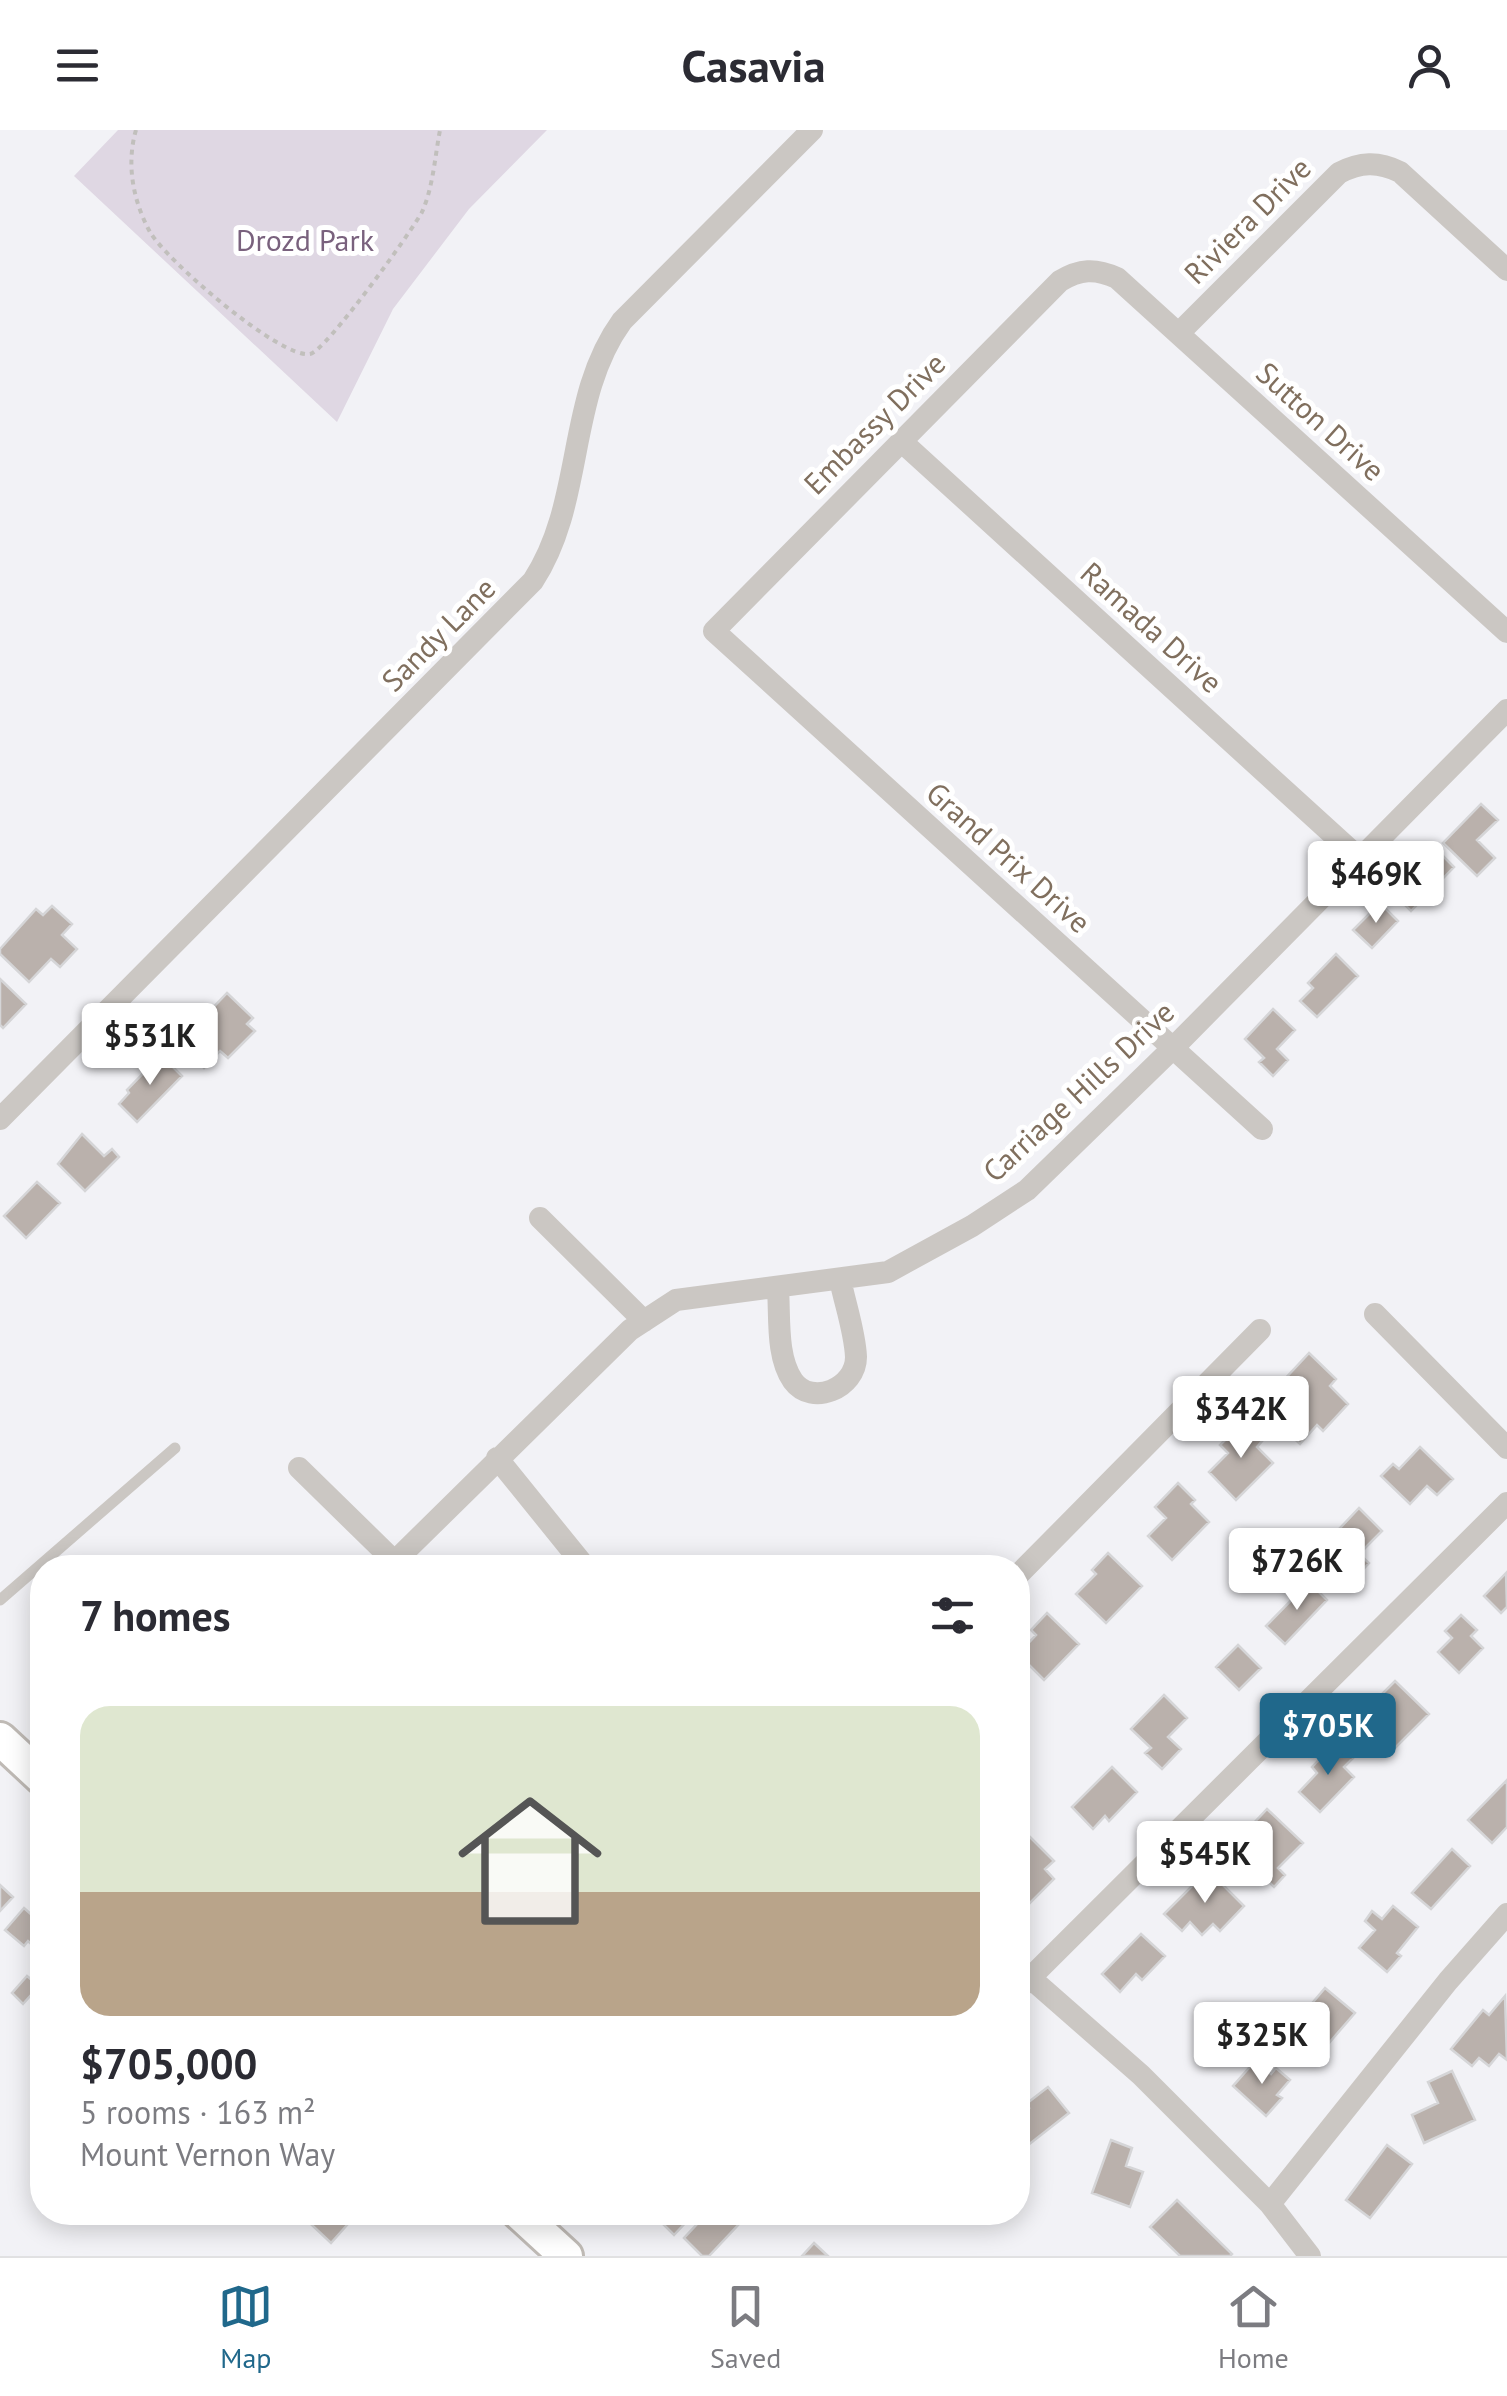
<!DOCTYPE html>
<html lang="en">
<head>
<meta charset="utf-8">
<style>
  body { margin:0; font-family:"PT Sans",sans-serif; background:#f2f2f3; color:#2b2b33; height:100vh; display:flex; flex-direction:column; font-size:38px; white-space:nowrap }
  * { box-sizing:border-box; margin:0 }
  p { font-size:32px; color:#7c7c81 }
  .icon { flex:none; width:55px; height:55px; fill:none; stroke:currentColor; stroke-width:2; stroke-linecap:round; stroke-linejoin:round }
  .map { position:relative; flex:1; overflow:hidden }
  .drawer { position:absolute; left:30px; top:1425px; width:1000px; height:670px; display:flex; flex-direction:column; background:#fff; border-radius:40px; box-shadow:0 5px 25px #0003 }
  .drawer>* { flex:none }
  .price { position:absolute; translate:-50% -85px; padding:0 22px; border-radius:10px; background:#fff; color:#222; font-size:32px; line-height:65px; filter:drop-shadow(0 2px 5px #0008) }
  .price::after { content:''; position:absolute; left:50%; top:60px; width:30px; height:22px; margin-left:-15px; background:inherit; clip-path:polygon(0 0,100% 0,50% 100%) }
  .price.on { background:#20688b; color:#fff }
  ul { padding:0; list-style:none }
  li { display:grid; align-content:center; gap:20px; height:530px; padding:0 50px }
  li+li { border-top:2px solid #e1e1e2 }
  li span { display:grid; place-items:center; height:310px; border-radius:30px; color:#555 }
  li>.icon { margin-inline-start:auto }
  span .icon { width:180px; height:180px; fill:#fffc; stroke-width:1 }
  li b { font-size:42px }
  h2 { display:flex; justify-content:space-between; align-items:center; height:120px; padding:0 50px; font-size:42px }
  header { display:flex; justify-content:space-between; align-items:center; height:130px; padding:0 50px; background:#fff; font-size:45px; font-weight:700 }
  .menu { display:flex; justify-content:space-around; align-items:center; height:140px; border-top:2px solid #e1e1e2; background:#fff; font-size:28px; color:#7c7c81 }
  .menu a { display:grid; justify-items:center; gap:5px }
  .menu .on { color:#20688b }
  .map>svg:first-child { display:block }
</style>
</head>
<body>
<header><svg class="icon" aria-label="menu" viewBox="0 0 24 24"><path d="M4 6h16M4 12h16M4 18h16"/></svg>Casavia<svg class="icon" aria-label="person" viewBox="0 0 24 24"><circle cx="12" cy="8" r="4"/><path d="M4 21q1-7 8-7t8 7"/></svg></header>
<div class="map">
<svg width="1507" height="2126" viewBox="0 0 1507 2126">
  <rect width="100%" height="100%" fill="#f2f2f6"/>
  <!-- green -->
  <path fill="#dfd7e3" d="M 118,0 L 547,0 L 469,79 L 393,179 L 337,292 L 74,46 Z"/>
  <!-- building -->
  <path fill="#bab1ac" stroke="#d5d5d7" stroke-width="2.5" d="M 1481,674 L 1498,690 L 1477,710 L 1495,728 L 1477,746 L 1443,713 Z
    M 1435,718 L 1454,737 L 1411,781 L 1395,765 L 1406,754 L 1403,751 Z
    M 1380,773 L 1398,791 L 1372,818 L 1353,800 Z
    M 52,776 L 72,794 L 62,805 L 77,819 L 60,837 L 51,829 L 29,852 L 0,824 L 0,819 L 36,779 L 43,785 Z
    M 1336,824 L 1358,846 L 1317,887 L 1300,871 L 1313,858 L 1308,853 Z
    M 0,849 L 26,874 L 3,898 L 0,895 Z
    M 227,863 L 253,888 L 247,894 L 255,901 L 228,928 L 220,921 L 204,938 L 179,913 Z
    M 1273,879 L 1295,900 L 1277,919 L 1288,930 L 1273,946 L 1259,932 L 1264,928 L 1245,909 Z
    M 161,925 L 182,946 L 137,992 L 119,974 L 129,963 L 127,960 Z
    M 82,1004 L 104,1026 L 112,1019 L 119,1027 L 85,1061 L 58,1034 Z
    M 37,1052 L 60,1073 L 26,1108 L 4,1086 Z
    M 1309,1223 L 1336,1249 L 1330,1256 L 1348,1274 L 1323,1301 L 1317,1295 L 1300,1314 L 1269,1285 L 1291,1261 L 1282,1252 Z
    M 1244,1291 L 1263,1310 L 1257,1317 L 1273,1333 L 1236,1370 L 1209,1342 L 1228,1323 L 1220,1315 Z
    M 1420,1317 L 1453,1349 L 1437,1365 L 1427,1356 L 1410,1374 L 1381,1346 L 1393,1334 L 1399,1339 Z
    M 1178,1353 L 1195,1370 L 1191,1374 L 1209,1392 L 1172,1430 L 1148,1406 L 1166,1388 L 1155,1377 Z
    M 1359,1378 L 1382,1401 L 1359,1424 L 1369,1433 L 1353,1450 L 1321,1418 Z
    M 1108,1423 L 1142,1456 L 1106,1493 L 1076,1464 L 1096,1444 L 1092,1440 Z
    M 1506,1443 L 1507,1477 L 1501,1483 L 1484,1466 Z
    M 1309,1452 L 1327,1470 L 1285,1514 L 1266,1496 Z
    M 1047,1483 L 1079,1514 L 1044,1550 L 1018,1524 L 1036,1505 L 1031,1500 Z
    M 1461,1485 L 1477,1500 L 1471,1506 L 1483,1518 L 1459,1543 L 1438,1522 L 1452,1508 L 1445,1501 Z
    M 1238,1515 L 1261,1538 L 1239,1560 L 1216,1537 Z
    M 1395,1551 L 1429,1584 L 1392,1621 L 1372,1602 L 1381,1594 L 1375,1589 L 1388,1576 L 1379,1567 Z
    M 1164,1565 L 1187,1588 L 1168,1607 L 1181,1619 L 1162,1639 L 1145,1623 L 1151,1618 L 1131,1599 Z
    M 1336,1612 L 1353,1628 L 1344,1637 L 1354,1647 L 1320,1682 L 1299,1662 L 1317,1643 L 1312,1637 Z
    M 1112,1637 L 1137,1662 L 1109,1691 L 1105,1686 L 1093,1699 L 1072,1677 Z
    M 1507,1650 L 1507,1697 L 1492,1713 L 1468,1690 Z
    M 1267,1679 L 1303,1713 L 1278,1738 L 1285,1745 L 1274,1757 L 1239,1723 L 1258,1704 L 1251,1696 Z
    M 1030,1707 L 1054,1731 L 1045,1739 L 1054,1749 L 1026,1777 L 1018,1768 L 1018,1720 Z
    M 1452,1719 L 1470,1736 L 1431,1779 L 1412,1763 Z
    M 1208,1740 L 1244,1776 L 1220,1801 L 1213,1794 L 1202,1805 L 1190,1792 L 1182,1801 L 1164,1784 Z
    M 0,1755 L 13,1767 L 0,1781 Z
    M 1393,1776 L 1418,1797 L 1397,1823 L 1401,1826 L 1387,1842 L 1359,1818 L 1375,1800 L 1365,1791 L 1372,1781 L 1382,1789 Z
    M 24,1778 L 33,1786 L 37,1782 L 42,1788 L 42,1824 L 28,1811 L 24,1816 L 5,1800 Z
    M 1141,1804 L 1165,1826 L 1142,1850 L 1136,1844 L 1120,1862 L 1102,1844 Z
    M 27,1846 L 39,1856 L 23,1874 L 12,1863 Z
    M 1325,1858 L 1355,1883 L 1322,1921 L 1299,1902 L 1315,1884 L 1308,1878 Z
    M 1505,1866 L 1507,1930 L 1499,1924 L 1489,1936 L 1479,1928 L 1472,1936 L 1451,1919 L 1483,1880 L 1489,1885 Z
    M 1256,1930 L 1271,1944 L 1276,1938 L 1290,1950 L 1277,1965 L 1282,1968 L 1266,1986 L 1233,1956 Z
    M 1452,1941 L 1475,1990 L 1424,2013 L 1412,1985 L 1438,1973 L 1428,1952 Z
    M 1048,1957 L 1069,1983 L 1018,2023 L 1018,1987 L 1029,1978 L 1026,1974 Z
    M 1111,2010 L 1132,2018 L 1126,2036 L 1143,2042 L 1130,2077 L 1092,2063 Z
    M 1387,2015 L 1412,2034 L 1370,2088 L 1346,2070 Z
    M 1177,2070 L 1232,2124 L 1230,2126 L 1180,2126 L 1150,2097 Z
    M 298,2082 L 354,2082 L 356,2085 L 331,2113 Z
    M 651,2082 L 730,2082 L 740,2093 L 709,2126 L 702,2126 L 684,2108 L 697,2094 L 690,2088 L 674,2105 Z
    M 814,2113 L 828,2126 L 802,2126 Z"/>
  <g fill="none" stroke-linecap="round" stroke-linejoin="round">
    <defs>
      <path id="secondary" d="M 0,1609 L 42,1648
        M 518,2082 L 566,2126"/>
    </defs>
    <!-- secondary casing -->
    <use href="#secondary" stroke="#bfbab5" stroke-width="38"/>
    <!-- path -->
    <path stroke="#c1bfbc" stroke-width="4" stroke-dasharray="5 5" stroke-linecap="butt" d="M 136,0 C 126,34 133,71 150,102 C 166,130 280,229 310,224 C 325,222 412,101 422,82 C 433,58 435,26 440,0"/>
    <!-- lane -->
    <path stroke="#cbc7c3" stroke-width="11" d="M 0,1470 L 175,1318"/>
    <!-- street -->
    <path stroke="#cbc7c3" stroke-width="22" d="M 1179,203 L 1339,43 C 1360,32 1378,31 1400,42 L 1507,140
      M 901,311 L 1360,729
      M 0,989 L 533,451 C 585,372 566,268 622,191 L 812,0
      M 1262,999 L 714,501 L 1060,151 C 1080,139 1095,138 1117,148 L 1507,502
      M 540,1088 L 644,1191
      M 778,1158 C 780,1187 776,1227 793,1251 C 812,1277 856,1258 856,1227 C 855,1202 845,1174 840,1149
      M 1375,1184 L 1507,1318
      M 497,1328 L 586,1438
      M 299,1338 L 394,1431
      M 388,1438 L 630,1200 L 676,1170 L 888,1142 L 972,1096 L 1027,1060 L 1173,918 L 1507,580
      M 1018,1445 L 1260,1200
      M 1018,1837 L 1141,1945 L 1270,2074 L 1310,2126
      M 1018,1860 L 1507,1373
      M 1270,2074 L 1448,1851 L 1507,1784"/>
    <!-- secondary -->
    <use href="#secondary" stroke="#fff" stroke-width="32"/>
  </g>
  <g text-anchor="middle" stroke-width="10" stroke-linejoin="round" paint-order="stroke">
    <!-- street labels -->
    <g font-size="30" fill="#806f5e" stroke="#fff">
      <text transform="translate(1248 91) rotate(-45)" y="10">Riviera Drive</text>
      <text transform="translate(1320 292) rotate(42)" y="10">Sutton Drive</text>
      <text transform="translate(875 294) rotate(-45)" y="10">Embassy Drive</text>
      <text transform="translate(1151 498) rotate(42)" y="10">Ramada Drive</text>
      <text transform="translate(439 505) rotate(-45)" y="10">Sandy Lane</text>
      <text transform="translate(1008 728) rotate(42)" y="10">Grand Prix Drive</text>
      <text transform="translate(1079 962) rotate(-43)" y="10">Carriage Hills Drive</text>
    </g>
    <!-- park labels -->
    <g font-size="30" fill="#79617d" stroke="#fff">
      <text x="305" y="121">Drozd Park</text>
    </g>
  </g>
</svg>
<b class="price" style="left:1376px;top:796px">$469K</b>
<b class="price" style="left:150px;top:958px">$531K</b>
<b class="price" style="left:1241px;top:1331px">$342K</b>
<b class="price" style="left:1297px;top:1483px">$726K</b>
<b class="price on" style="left:1328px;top:1648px">$705K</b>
<b class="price" style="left:1205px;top:1776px">$545K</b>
<b class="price" style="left:1262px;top:1957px">$325K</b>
<section class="drawer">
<h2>7 homes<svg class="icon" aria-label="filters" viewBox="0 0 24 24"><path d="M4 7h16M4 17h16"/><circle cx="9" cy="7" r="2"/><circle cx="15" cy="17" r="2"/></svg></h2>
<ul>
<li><span style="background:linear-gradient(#dfe7d0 60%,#b9a48a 0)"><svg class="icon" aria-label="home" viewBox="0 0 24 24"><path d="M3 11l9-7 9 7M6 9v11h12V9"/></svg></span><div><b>$705,000</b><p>5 rooms · 163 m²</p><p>Mount Vernon Way</p></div></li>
</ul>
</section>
</div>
<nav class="menu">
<a class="on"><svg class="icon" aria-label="map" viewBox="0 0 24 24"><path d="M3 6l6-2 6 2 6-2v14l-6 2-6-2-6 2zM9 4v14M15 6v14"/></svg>Map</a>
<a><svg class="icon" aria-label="saved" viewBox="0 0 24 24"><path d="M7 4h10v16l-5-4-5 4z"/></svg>Saved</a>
<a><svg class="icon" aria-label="home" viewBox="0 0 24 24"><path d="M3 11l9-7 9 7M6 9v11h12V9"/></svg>Home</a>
</nav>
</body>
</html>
